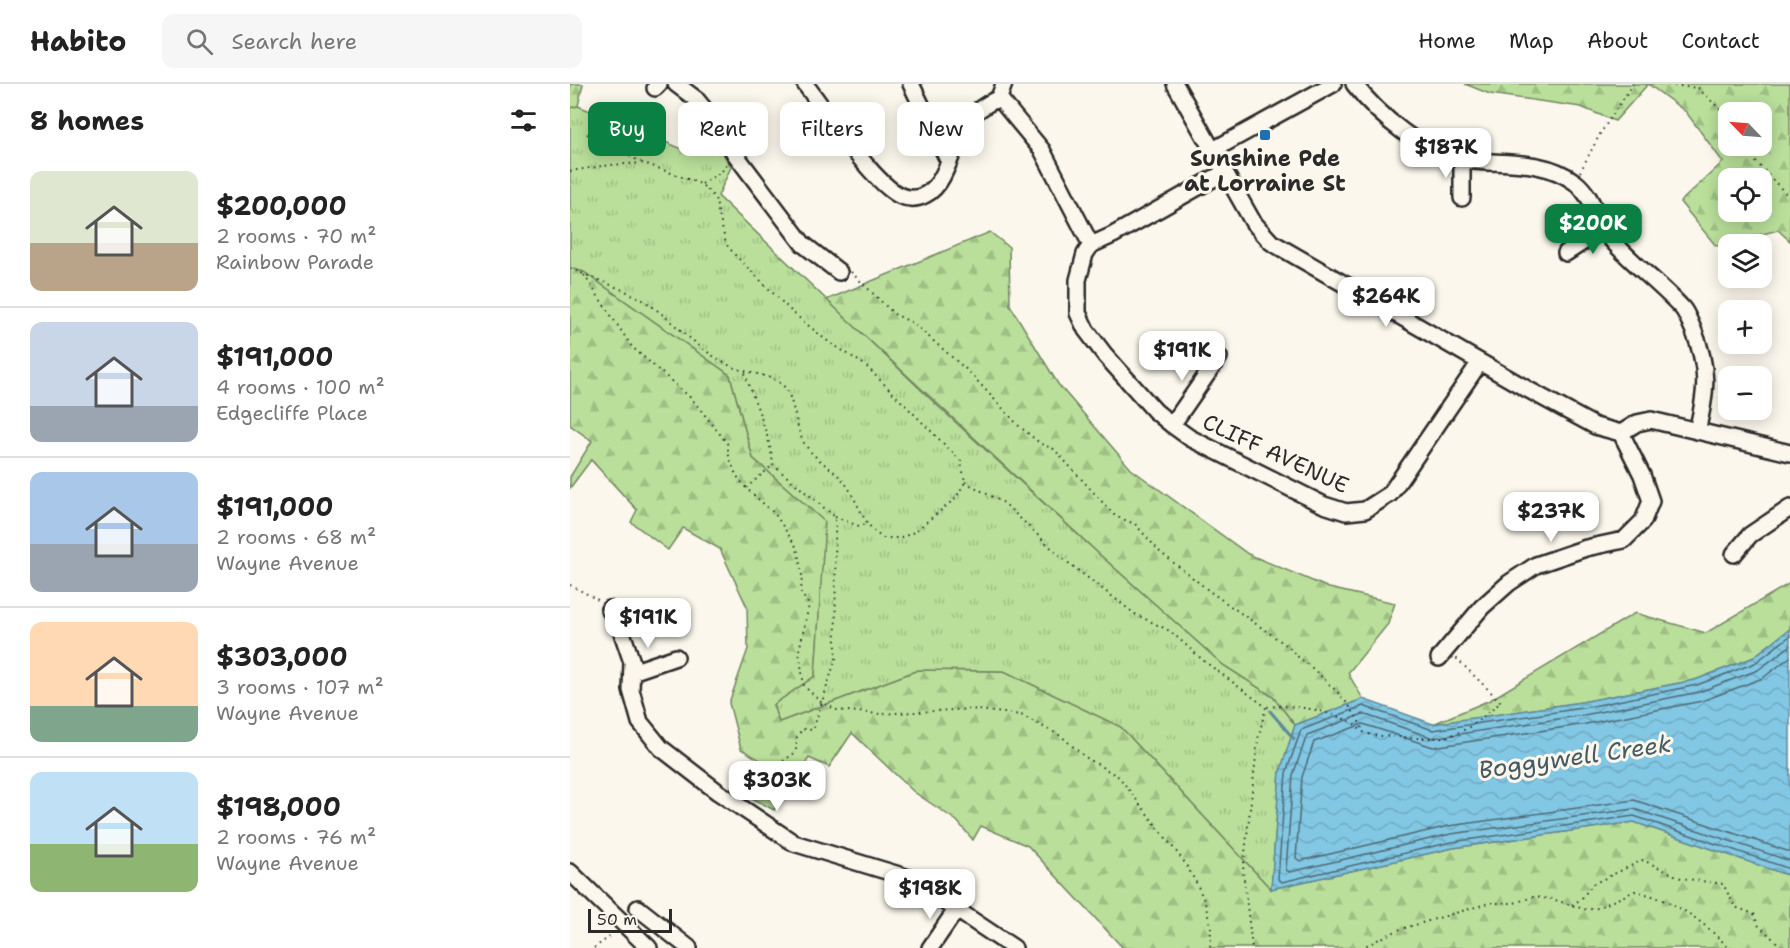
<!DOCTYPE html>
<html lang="en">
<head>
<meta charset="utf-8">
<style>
  body { margin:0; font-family:"Shantell Sans",sans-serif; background:#f6f6f6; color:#222; height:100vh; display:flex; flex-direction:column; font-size:22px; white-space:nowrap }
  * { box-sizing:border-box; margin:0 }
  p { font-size:20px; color:#767676 }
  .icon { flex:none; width:33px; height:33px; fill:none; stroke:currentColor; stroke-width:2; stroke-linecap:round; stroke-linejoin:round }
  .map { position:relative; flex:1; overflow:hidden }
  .panel { display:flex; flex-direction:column; background:#fff; width:570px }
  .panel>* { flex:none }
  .guide { position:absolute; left:18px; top:18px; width:570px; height:54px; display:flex; gap:12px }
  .needle { width:39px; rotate:295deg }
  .fabs { position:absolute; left:1148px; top:18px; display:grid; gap:12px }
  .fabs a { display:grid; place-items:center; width:54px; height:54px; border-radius:12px; background:#fff; box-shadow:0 3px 15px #0003; font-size:30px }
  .scale { position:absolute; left:18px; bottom:15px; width:84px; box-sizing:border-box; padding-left:6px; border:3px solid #2b2b2b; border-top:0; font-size:16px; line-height:21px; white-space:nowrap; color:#2b2b2b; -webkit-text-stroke:4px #fbf7ec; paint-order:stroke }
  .price { position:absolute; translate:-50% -51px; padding:0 14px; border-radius:12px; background:#fff; color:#222; font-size:20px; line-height:39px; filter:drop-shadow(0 2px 3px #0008) }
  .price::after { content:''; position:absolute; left:50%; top:36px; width:18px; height:14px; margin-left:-9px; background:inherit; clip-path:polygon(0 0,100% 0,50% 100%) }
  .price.current { background:#0b8043; color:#fff }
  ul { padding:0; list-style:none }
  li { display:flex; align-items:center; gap:18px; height:150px; padding:0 30px }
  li+li { border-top:2px solid #e0e0e0 }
  li span { display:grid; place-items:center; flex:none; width:168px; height:120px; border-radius:12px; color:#555 }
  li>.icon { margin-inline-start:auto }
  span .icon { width:72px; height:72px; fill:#fffc; stroke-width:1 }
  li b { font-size:26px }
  h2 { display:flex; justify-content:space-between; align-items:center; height:72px; padding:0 30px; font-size:26px }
  .chip { padding:0 21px; border-radius:12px; background:#fff; box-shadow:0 3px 15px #0003; font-size:21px; line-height:54px }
  .chip.current { background:#0b8043; color:#fff }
  header { display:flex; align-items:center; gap:36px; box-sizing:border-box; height:84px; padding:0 30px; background:#fff; border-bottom:2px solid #e0e0e0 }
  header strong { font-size:28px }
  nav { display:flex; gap:33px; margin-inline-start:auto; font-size:21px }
  .search { width:420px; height:54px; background:#f6f6f6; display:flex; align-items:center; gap:15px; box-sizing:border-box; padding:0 21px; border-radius:12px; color:#767676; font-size:22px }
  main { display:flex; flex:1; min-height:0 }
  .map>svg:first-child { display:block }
</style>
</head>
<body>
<header>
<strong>Habito</strong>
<div class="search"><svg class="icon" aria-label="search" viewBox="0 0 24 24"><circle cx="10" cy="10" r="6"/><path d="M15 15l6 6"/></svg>Search here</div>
<nav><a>Home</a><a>Map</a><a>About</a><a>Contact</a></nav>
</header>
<main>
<section class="panel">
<h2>8 homes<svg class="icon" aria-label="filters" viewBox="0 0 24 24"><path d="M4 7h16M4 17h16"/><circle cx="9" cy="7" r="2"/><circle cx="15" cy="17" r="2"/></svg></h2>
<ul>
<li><span style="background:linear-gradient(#dfe7d0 60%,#b9a48a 0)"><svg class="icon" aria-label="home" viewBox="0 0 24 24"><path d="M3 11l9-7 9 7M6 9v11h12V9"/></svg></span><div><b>$200,000</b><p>2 rooms · 70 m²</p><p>Rainbow Parade</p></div></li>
<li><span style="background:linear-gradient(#c9d6e8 70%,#9aa5b1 0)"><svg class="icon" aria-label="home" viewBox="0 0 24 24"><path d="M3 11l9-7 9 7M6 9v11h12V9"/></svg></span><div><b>$191,000</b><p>4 rooms · 100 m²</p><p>Edgecliffe Place</p></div></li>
<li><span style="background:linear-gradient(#a9c7e8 60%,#9aa5b1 0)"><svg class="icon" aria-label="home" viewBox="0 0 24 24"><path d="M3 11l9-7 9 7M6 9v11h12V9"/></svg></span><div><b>$191,000</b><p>2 rooms · 68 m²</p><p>Wayne Avenue</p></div></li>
<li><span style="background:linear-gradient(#ffd9b3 70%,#7fa58c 0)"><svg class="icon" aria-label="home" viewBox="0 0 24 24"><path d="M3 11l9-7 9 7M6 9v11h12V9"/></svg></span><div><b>$303,000</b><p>3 rooms · 107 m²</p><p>Wayne Avenue</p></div></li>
<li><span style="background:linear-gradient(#bfe0f5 60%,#8fb573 0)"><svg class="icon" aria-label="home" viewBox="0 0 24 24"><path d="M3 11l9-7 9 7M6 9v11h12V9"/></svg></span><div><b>$198,000</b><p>2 rooms · 76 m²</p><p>Wayne Avenue</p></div></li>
</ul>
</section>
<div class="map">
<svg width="1220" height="864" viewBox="0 0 1220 864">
  <defs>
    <pattern id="forest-firs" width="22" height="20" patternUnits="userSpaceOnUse" patternTransform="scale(1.5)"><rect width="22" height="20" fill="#b9df9a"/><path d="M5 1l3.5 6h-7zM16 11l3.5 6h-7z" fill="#9fc085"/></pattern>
    <pattern id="park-tufts" width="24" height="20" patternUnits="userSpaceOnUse" patternTransform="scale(1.5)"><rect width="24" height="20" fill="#b9df9a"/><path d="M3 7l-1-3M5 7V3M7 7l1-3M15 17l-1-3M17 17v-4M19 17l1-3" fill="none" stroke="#9fc085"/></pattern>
    <pattern id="water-waves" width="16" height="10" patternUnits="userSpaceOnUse" patternTransform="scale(1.5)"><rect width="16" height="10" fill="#82c7e3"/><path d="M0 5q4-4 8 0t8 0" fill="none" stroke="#70abc3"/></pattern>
  </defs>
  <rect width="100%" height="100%" fill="#fbf7ec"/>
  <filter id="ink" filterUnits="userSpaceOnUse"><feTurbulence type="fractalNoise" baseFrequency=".0167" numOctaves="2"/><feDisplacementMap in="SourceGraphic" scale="12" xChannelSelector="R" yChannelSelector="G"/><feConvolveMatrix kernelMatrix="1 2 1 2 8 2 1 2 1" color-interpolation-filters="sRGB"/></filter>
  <g filter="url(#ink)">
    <!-- forest -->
    <path fill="url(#forest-firs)" stroke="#728562" stroke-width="1.5" fill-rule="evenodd" d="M 0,0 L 13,0 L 8,22 L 0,24 Z
      M 895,0 L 1220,0 L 1220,157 L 1208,146 L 1146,162 L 1110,118 L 1153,78 L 1116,28 L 1078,0 L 1045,37 L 1011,23 L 920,10 ZM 1191,28 L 1191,62 L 1158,62 L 1158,28 ZM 1191,94 L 1191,128 L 1158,128 L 1158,94 Z
      M 420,148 L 439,163 L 440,221 L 488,300 L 561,385 L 678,470 L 759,504 L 825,519 L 818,540 L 778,589 L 793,615 L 725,641 L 703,613 L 653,581 L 530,471 L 256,216 Z
      M 0,184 L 14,188 L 160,291 L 183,374 L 256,438 L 245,592 L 203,621 L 209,638 L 348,586 L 434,587 L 551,643 L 701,805 L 883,764 L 1064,738 L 1220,792 L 1220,864 L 553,864 L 458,762 L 411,742 L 403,756 L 387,737 L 344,708 L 282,649 L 259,683 L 239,674 L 204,726 L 182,714 L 202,683 L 171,665 L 159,619 L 178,565 L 177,523 L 150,465 L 113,444 L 98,466 L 61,438 L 67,426 L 21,376 L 0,404 L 0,393 L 22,357 L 0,341 Z
      M 1220,499 L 1220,545 L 1182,574 L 1125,596 L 1012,618 L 863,640 L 920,616 L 1065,529 L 1136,549 Z"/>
    <!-- park -->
    <path fill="url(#park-tufts)" stroke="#728562" stroke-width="1.5" d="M 8,22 L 112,65 L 145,56 L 161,83 L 148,112 L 369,323 L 530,471 L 653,581 L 703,613 L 725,641 L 710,688 L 701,805 L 551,643 L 434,587 L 348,586 L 209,638 L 203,621 L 245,592 L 255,438 L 183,374 L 160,291 L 14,188 L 0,184 L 0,24 Z"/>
    <!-- water -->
    <path fill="url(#water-waves)" stroke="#5f8999" stroke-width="1.5" d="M 1220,545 L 1220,792 L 1064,738 L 883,764 L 701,805 L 710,688 L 725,641 L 793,615 L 863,640 L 1012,618 L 1125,596 L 1182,574 Z"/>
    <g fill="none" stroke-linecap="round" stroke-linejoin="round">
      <!-- shore -->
      <path stroke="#4e6975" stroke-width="1.5" d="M 1220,552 L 1185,579 L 1127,601 L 1013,624 L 863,646 L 793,622 L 731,646 L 716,689 L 708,795 L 712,798 L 882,758 L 1064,732 L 1220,785
        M 1220,562 L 1188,586 L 1129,608 L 1014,631 L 863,654 L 793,630 L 737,651 L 723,691 L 716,786 L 720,788 L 881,750 L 1064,725 L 1220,777
        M 1220,573 L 1193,594 L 1132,617 L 1016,640 L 863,663 L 793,640 L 744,658 L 732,693 L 726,774 L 730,777 L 879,742 L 1064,716 L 1220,768"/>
      <!-- stream -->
      <path stroke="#5f8999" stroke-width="3" d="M 700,627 L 724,655"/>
      <defs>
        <path id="minor" d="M 106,0 L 126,15 L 149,43 L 165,70 L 233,160 L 269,188
          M 235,0 C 255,26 303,100 331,112 C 349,119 364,108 372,93 C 392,55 384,35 429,14
          M 341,0 L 379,78
          M 434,0 L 429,14 L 472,66 L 521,161
          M 605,0 L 683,138 L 701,158 L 957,305 L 1025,342 L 1051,349
          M 784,0 C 809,32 853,70 895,76 C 932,81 973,74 1005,98 C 1024,113 1027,137 1041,155 C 1063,181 1091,200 1113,225 C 1117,230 1120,239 1123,245 C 1139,284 1137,307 1127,347
          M 85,4 L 89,0
          M 643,66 L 763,0
          M 655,88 L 543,151 L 521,161 L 515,170 L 508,196 L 508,229 L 516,246 L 535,271 L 585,327 L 602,341 L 620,354 L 754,421 L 776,428 L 795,426 L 820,410 L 910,278
          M 892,114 L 892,76
          M 996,169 L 1033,145
          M 602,341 L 649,273
          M 1051,349 L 1067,339 L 1081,336 L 1220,369
          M 1164,470 L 1180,451 L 1220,424
          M 39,525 L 49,540 L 62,578 L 61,606 L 70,638 L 91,664 L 148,708 L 224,759 L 339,794 L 444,864
          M 869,574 L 912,523 L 939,499 L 966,481 L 1016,464 L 1054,456 L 1073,437 L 1081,417 L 1072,391 L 1051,349
          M 62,588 L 106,573
          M 0,788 L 79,864
          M 68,824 L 119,864
          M 360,864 L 386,826"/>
      </defs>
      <!-- minor casing -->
      <use href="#minor" stroke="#2b2b2b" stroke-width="20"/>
      <!-- path -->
      <path stroke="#2b2b2b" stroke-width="2" stroke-dasharray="1.5 4.5" stroke-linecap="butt" d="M 1092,0 L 1128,4 L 1158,33
        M 17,50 L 71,78
        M 1177,62 L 1185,77 L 1220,114
        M 0,87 L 40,81 L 74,79 L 131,100 L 145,114 L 156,160 L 166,172 L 222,228 L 256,256 L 295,281 L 391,377 L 395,398 L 386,414 L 344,448 L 331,454 L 313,454 C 292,441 289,418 275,399 C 263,383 243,376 233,357 C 226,344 223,314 216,305 C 204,289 180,291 163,283 C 130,268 108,241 79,220 C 57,205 25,196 0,184
        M 1010,88 L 1030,50 L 1063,0
        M 132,100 L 151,88 L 158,79
        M 281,188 L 324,230 L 343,239 L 399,288 L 449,342 L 471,360 L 484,365 L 545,432 L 565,440 L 590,468 L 642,509 L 719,563 C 726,573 734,577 742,584 C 764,604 784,622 794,649
        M 14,191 L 62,263 L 122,315 L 157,359 L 159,372 L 166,391 L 176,404 L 205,430 L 227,464 L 232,490 L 231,509 L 239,521 L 229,567 L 234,602 L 251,618 L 267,626 L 310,630 L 400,625 L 451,631 L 491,652 L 515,673 L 549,693 L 615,779 L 627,800 L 635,819 L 641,844 L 640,864
        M 175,289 C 184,319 200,349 203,381 L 265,433 L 266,574 L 243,646 L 232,645 L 226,655 L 226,668 L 209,680 L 206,689 L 213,705 L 206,711 L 188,708 L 184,718
        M 395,398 L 434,419 L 492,474 L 565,530 L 600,547 L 634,577 L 696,623 L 688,655 L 673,787 L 682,864
        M 176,404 L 203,381
        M 265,433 L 289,442 L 296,440
        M 0,501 L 30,517
        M 697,623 C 726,620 755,626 781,638 C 787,641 790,648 796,649 C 806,653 821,652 832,653 C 884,657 892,651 931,618 L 886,574
        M 1002,821 L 1011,815 L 1023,800 L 1073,776 L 1111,794 L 1153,800 L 1165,823 L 1184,830 L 1188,841 L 1213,864
        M 24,864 L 42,851
        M 791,864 L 828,846 L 919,819 L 944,819 L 963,813 L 982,815 L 1017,826 L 1027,824 L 1065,807 C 1106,817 1129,834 1159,864"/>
      <!-- minor -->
      <use href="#minor" stroke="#fbf7ec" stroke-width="15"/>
    </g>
  </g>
  <!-- markers -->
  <rect fill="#1f6fb2" stroke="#fbf7ec" stroke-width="2" x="689" y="45" width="12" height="12" rx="3"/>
  <g text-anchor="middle" stroke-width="6" stroke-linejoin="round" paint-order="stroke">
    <!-- poi labels -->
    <g font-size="22" font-weight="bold" fill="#2b2b2b" stroke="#fbf7ec">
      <text x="695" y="82">Sunshine Pde<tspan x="695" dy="25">at Lorraine St</tspan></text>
    </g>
    <!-- street labels -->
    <g font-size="22" fill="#2b2b2b" stroke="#fbf7ec">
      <text transform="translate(706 369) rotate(25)" y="8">CLIFF AVENUE</text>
    </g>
    <!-- water labels -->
    <g font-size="24" font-style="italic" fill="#455a62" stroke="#fbf7ec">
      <text transform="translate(1005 673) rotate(-8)" y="8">Boggywell Creek</text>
    </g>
  </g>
</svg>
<div class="fabs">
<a><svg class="needle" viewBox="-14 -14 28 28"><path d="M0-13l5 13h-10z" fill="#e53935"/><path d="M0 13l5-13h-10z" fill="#767676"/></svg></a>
<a><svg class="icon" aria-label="locate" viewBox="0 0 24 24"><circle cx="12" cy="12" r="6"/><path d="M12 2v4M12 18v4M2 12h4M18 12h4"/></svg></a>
<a><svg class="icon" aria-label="layers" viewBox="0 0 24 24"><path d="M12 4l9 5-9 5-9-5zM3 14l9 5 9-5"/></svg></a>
<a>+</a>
<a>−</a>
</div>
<div class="scale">50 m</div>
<b class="price" style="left:876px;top:95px">$187K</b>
<b class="price current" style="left:1023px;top:171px">$200K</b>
<b class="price" style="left:816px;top:244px">$264K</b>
<b class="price" style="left:612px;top:298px">$191K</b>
<b class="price" style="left:981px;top:459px">$237K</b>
<b class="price" style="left:78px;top:565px">$191K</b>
<b class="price" style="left:207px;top:728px">$303K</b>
<b class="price" style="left:360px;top:836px">$198K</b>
<div class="guide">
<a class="chip current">Buy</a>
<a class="chip">Rent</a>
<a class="chip">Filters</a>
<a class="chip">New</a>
</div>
</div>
</main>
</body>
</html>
